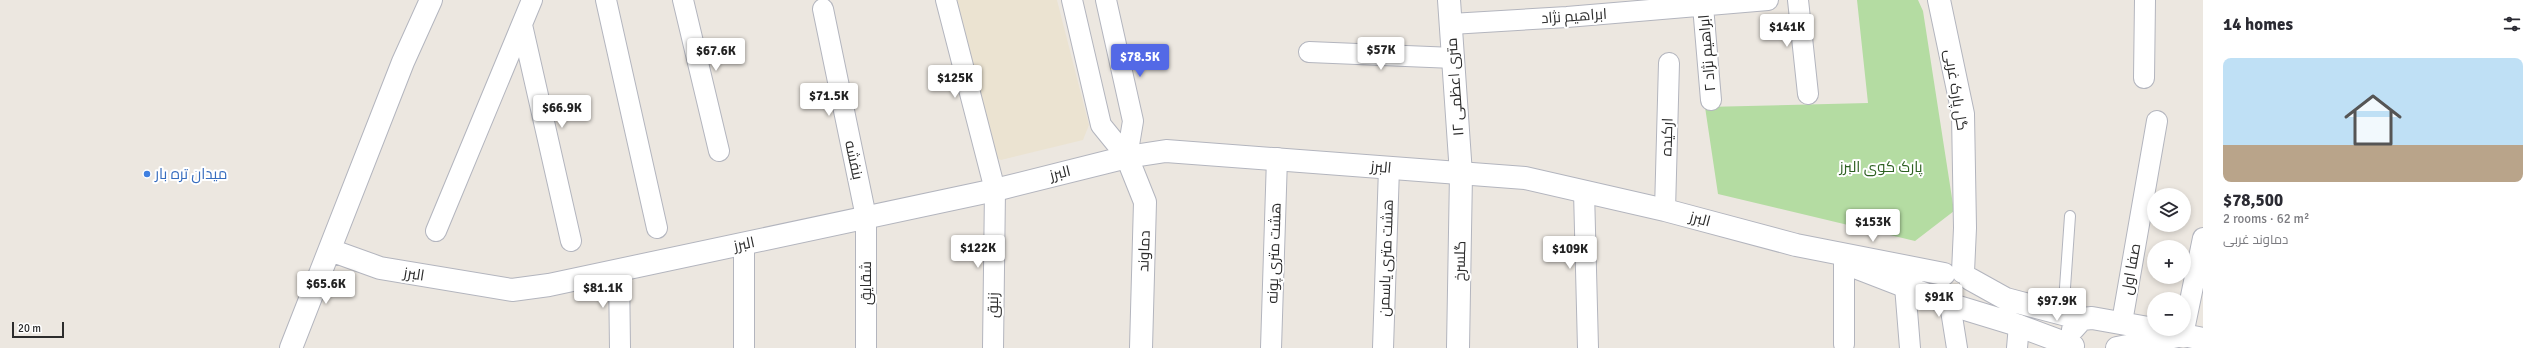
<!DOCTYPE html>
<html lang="en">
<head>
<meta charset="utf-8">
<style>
  body { margin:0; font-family:Signika,Cairo,sans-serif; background:#f2f2f3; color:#2b2b33; height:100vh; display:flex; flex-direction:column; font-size:15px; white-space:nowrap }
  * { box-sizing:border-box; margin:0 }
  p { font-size:13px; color:#7c7c81 }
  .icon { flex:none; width:22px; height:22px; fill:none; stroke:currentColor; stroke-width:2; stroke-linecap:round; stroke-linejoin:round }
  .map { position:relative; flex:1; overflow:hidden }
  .panel { display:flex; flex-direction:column; background:#fff; width:340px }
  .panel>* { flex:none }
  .tools { position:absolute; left:2147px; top:188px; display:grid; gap:8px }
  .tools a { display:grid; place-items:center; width:44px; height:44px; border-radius:50%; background:#fff; box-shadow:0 2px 6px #0003; font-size:20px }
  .scale { position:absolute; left:12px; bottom:10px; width:52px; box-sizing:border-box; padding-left:4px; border:2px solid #2c2c2c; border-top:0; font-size:11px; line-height:14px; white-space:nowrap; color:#2c2c2c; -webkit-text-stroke:3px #fff; paint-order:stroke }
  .price { position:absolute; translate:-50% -34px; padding:0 9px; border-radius:4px; background:#fff; color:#222; font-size:13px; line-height:26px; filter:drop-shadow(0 1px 2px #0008) }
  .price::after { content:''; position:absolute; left:50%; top:24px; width:12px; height:9px; margin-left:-6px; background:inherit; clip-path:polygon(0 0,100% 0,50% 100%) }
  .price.on { background:#5369e6; color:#fff }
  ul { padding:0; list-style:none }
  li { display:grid; align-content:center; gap:8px; height:212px; padding:0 20px }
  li+li { border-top:1px solid #e1e1e2 }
  li span { display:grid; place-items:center; height:124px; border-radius:8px; color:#555 }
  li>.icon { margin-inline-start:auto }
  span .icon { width:72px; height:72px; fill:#fffc; stroke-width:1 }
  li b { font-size:17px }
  h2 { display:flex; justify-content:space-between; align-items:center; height:48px; padding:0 20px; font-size:17px }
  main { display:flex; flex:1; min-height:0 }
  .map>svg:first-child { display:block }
</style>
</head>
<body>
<main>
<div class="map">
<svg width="2203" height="348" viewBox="0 0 2203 348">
  <rect width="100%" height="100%" fill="#ece7e0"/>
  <!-- education -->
  <path fill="#ebe3d1" d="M 954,0 L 1057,0 L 1089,125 L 1083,140 L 1001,160 L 990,155 Z"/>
  <!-- green -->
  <path fill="#b4dca2" d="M 1857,0 L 1918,0 L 1923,11 L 1954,211 L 1915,241 L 1718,194 L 1705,107 L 1868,103 Z"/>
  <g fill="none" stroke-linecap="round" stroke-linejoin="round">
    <defs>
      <path id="service" d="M 2063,316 L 2070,216"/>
      <path id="minor" d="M 606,0 L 657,228
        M 683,0 L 719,151
        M 946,0 L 995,190 L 993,348
        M 1072,0 L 1101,125 L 1127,157
        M 1106,0 L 1133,121 L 1127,157
        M 1798,0 L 1808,94
        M 1703,6 L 1711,100
        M 823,9 L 866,217 L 866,348
        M 1451,24 L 1567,17 L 1768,0
        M 522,25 L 571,241
        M 1309,52 L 1454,58
        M 2144,78 L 2145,0
        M 1584,191 L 1588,348
        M 1665,210 L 1669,63
        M 436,231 L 532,0
        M 1844,262 L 1844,344
        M 619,270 L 620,348
        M 1905,286 L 1910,348
        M 1950,304 L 1957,348
        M 2122,322 L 2157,121
        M 2183,335 L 2203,238
        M 744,348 L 744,244
        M 1271,348 L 1277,158
        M 1383,348 L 1389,168
        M 2017,348 L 2019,325"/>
      <path id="tertiary" d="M 1449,0 L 1461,174 L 1458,348
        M 1127,157 L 1145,202 L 1141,348"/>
      <path id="secondary" d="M 1939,0 L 1963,114 L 1965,228 L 1963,272
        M 330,250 L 380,268 L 512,290 L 549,285 L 995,190 L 1127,157 L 1166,151 L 1525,178 L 1665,210 L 1796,245 L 1944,274
        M 1855,267 L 1943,301
        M 1970,279 L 2006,299 L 2082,319
        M 1952,305 L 2011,323 L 2073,346
        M 2073,329 L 2082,319 L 2092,318 L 2154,329
        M 2169,332 L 2203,339
        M 291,348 L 403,62 L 431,0
        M 2117,348 L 2183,335"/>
    </defs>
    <!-- service casing -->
    <use href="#service" stroke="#b3b5be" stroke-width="12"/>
    <!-- minor casing -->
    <use href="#minor" stroke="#b3b5be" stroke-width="22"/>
    <!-- tertiary casing -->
    <use href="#tertiary" stroke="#b3b5be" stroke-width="24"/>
    <!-- secondary casing -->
    <use href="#secondary" stroke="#b3b5be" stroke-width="24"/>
    <!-- service -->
    <use href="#service" stroke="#fff" stroke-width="10"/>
    <!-- minor -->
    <use href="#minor" stroke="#fff" stroke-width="20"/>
    <!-- tertiary -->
    <use href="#tertiary" stroke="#fff" stroke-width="22"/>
    <!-- secondary -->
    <use href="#secondary" stroke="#fff" stroke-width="22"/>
  </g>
  <!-- markers -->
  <circle fill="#3f7fe0" stroke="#fff" stroke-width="1.5" cx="147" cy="174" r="4"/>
  <g text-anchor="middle" stroke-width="4" stroke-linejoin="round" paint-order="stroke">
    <!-- street labels -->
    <g font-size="15" fill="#2c2c2c" stroke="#fff">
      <text transform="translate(1574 16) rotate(-4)" y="5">ابراهیم نژاد</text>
      <text transform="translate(1707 53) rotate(-95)" y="5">ابراهیم نژاد ۲</text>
      <text transform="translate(1455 87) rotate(-94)" y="5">۱۲ متری اعظمی</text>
      <text transform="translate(1956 90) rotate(81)" y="5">گل پارک غربی</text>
      <text transform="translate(1667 137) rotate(-88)" y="5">ارکیده</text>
      <text transform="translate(854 160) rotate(78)" y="5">بنفشه</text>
      <text transform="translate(1381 167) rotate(5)" y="5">البرز</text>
      <text transform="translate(1060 173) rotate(-14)" y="5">البرز</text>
      <text transform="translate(1700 219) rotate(15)" y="5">البرز</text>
      <text transform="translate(744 244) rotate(-12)" y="5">البرز</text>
      <text transform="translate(1144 251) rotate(-88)" y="5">دماوند</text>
      <text transform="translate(1274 253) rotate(-88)" y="5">هشت متری پونه</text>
      <text transform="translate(1386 258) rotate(-88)" y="5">هشت متری یاسمن</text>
      <text transform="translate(1460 261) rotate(-89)" y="5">گلسرخ</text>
      <text transform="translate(2131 269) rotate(-80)" y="5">صفا اول</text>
      <text transform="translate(414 274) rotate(9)" y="5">البرز</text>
      <text transform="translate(866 283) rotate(-90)" y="5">شقایق</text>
      <text transform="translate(993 305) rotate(-89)" y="5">زنبق</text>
    </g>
    <!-- park labels -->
    <g font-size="15" fill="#2e6123" stroke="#fff">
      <text x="1881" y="172">پارک کوی البرز</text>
    </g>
    <!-- shop labels -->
    <g font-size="15" fill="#366cbe" stroke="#fff" text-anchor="start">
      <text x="155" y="179">میدان تره بار</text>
    </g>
  </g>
</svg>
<div class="tools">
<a><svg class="icon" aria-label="layers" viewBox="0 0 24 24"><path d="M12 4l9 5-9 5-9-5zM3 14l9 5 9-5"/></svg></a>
<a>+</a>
<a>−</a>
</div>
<div class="scale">20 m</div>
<b class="price" style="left:1787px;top:48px">$141K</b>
<b class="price" style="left:1381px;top:71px">$57K</b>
<b class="price" style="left:716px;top:72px">$67.6K</b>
<b class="price on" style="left:1140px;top:78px">$78.5K</b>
<b class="price" style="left:955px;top:99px">$125K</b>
<b class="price" style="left:829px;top:117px">$71.5K</b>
<b class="price" style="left:562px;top:129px">$66.9K</b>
<b class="price" style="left:1873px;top:243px">$153K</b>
<b class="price" style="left:978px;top:269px">$122K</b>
<b class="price" style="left:1570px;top:270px">$109K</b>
<b class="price" style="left:326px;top:305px">$65.6K</b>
<b class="price" style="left:603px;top:309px">$81.1K</b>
<b class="price" style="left:1939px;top:318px">$91K</b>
<b class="price" style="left:2057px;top:322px">$97.9K</b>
</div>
<section class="panel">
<h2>14 homes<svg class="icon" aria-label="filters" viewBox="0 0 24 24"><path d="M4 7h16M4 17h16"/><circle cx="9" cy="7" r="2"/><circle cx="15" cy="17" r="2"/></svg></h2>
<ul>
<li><span style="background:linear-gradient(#bfe0f5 70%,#b9a48a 0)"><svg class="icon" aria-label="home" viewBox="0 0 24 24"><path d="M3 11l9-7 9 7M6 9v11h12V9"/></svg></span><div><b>$78,500</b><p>2 rooms · 62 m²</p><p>دماوند غربی</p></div></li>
</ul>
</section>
</main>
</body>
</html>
